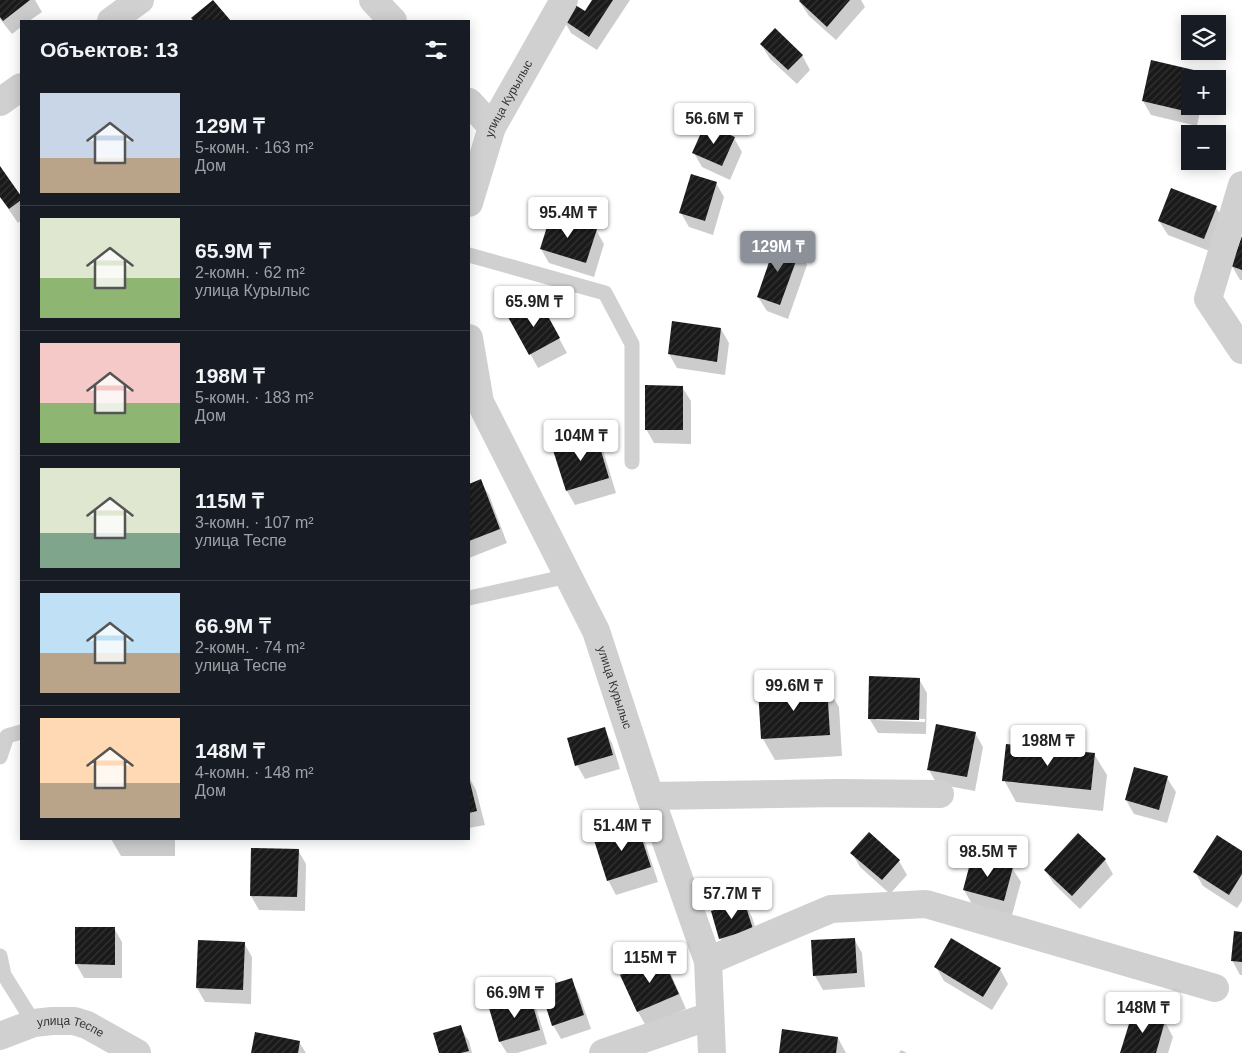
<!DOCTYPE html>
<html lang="ru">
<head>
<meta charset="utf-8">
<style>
  body { margin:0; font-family:Arial,sans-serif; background:#242831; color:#f1f3f6; height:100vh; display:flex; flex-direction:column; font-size:19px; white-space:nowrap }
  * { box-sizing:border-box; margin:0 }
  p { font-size:16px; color:#9ea1a6 }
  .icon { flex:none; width:28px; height:28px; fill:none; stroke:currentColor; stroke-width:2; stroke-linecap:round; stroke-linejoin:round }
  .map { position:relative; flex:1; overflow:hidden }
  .sheet { position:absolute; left:20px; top:20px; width:450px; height:820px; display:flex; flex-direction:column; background:#171b24; border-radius:0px; box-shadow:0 2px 12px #0003 }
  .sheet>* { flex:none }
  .fabs { position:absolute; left:1181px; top:15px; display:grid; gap:10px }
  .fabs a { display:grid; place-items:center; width:45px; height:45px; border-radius:0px; background:#171b24; box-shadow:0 2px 12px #0003; font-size:25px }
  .price { position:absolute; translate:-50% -42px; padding:0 11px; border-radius:5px; background:#fff; color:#222; font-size:16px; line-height:32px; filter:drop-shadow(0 1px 2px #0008) }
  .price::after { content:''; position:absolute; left:50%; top:30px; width:15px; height:11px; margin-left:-8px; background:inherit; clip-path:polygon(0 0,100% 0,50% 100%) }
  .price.selected { background:#8c9099; color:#fff }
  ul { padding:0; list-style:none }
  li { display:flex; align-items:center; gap:15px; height:125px; padding:0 20px }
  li+li { border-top:1px solid #363941 }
  li span { display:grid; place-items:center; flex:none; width:140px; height:100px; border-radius:0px; color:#555 }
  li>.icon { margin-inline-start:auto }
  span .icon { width:60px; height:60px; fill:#fffc; stroke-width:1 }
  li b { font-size:21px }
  h2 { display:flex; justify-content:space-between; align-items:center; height:60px; padding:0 20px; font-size:21px }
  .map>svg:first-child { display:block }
</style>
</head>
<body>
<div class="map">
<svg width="1242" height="1053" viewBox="0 0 1242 1053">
  <defs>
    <pattern id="building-hatch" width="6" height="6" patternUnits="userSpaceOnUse" patternTransform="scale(1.25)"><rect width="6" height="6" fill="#1a1a1a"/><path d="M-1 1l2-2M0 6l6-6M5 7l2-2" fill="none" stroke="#333"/></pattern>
  </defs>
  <rect width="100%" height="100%" fill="#fff"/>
  <!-- shadow -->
  <path fill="#0003" fill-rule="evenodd" d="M 0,0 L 35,0 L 42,12 L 29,21 L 21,21 L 21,27 L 12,34 L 0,19 Z
    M 594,0 L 630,0 L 597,50 L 571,33 L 563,19 L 586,13 Z
    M 802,0 L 861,0 L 865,7 L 836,40 L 809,16 L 800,2 Z
    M 761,44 L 802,55 L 810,70 L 797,84 L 770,59 Z
    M 1198,72 L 1201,79 L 1190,79 L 1190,106 L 1201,106 L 1197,126 L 1151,115 L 1143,101 Z
    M 734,138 L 742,152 L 730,180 L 702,167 L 694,153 Z
    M 0,168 L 21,198 L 21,220 L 18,223 L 0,197 Z
    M 716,183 L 724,197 L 713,235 L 689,227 L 681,213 Z
    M 1216,207 L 1224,221 L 1212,252 L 1168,235 L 1159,221 Z
    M 596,230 L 604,244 L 594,277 L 549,263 L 541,249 Z
    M 1242,239 L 1242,280 L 1240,280 L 1232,266 Z
    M 799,251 L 807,265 L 788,319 L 767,311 L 758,297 Z
    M 547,316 L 567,353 L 538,368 L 510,317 Z
    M 673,323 L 721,329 L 729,343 L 725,375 L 677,368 L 669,354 Z
    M 682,387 L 691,401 L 691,444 L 654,443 L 646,429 Z
    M 595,435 L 603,450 L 616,493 L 575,505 L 567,491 L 554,448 Z
    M 480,481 L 489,495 L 507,543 L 469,558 L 469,485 Z
    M 919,679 L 927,693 L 926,734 L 878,733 L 869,718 ZM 876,718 L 925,719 L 925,722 L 876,720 Z
    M 826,686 L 839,707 L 842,756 L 775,760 L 763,739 Z
    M 604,729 L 612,743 L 620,769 L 585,779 L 577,765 Z
    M 975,733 L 983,747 L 975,791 L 937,784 L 929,770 Z
    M 1094,754 L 1107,775 L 1103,811 L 1016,802 L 1004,780 Z
    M 469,777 L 476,790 L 485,825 L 469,828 Z
    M 1167,778 L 1176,792 L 1167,823 L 1134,814 L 1126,800 Z
    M 636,825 L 644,839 L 658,882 L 616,895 L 608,880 Z
    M 111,839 L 175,839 L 175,856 L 121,856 Z
    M 298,850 L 306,864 L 305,911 L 259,910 L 251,896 Z
    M 1242,852 L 1242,901 L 1237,908 L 1203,886 L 1195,872 Z
    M 852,853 L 899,861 L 907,875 L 890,894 L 860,867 Z
    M 1105,860 L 1113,874 L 1080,909 L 1054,884 L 1045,870 Z
    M 1012,868 L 1021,882 L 1012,915 L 972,904 L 964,890 Z
    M 744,903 L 752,917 L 760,943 L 729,952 L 720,938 Z
    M 114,928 L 122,942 L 122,978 L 84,978 L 76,964 Z
    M 1242,933 L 1242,975 L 1240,975 L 1232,960 Z
    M 854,939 L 862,953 L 865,987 L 823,990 L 815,976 Z
    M 244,943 L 252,957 L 251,1004 L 205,1002 L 197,988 Z
    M 662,958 L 670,972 L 686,1009 L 646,1026 L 638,1012 L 622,976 Z
    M 936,967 L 1000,969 L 1008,984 L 992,1010 L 944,981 Z
    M 571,980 L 579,994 L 591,1029 L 561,1039 L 553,1025 Z
    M 529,997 L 537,1011 L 547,1044 L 517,1053 L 507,1053 L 500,1042 Z
    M 1165,1022 L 1173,1037 L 1168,1053 L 1122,1053 Z
    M 460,1027 L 469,1041 L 472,1053 L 440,1053 Z
    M 838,1038 L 846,1053 L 780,1053 Z
    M 299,1042 L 306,1053 L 252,1053 Z
    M 901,1050 L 907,1053 L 899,1053 Z"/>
  <!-- building -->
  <path fill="url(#building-hatch)" d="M 0,0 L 30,0 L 3,21 L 0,17 Z
    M 213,0 L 231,21 L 194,21 L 191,18 Z
    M 592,0 L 613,0 L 589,37 L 562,19 L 572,3 L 585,11 Z
    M 800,0 L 850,0 L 827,27 L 799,1 Z
    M 775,28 L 803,55 L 788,70 L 760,44 Z
    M 1151,60 L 1198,71 L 1197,79 L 1190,79 L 1190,107 L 1189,112 L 1142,101 Z
    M 705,124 L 735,137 L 722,166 L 692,153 Z
    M 0,166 L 21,196 L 21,200 L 9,209 L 0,197 Z
    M 691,174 L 717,182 L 705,221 L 679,213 Z
    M 1171,188 L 1217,206 L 1204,239 L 1158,221 Z
    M 551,214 L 597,229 L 586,263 L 540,249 Z
    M 1242,236 L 1242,270 L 1231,266 Z
    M 776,242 L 800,250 L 780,305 L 757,297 Z
    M 539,300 L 560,338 L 529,355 L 508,317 Z
    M 672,321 L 721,328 L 717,362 L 668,354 Z
    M 645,385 L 683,386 L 683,430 L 645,430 Z
    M 596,434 L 609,478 L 566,491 L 552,447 Z
    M 481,479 L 500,529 L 469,541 L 469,484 Z
    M 869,676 L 920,678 L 919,720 L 868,719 Z
    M 827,685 L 830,735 L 761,739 L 758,689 Z
    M 936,724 L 976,732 L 967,777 L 927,770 Z
    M 605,727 L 613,755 L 575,766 L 567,738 Z
    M 1006,744 L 1095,753 L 1091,790 L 1002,781 Z
    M 1134,767 L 1168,776 L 1159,810 L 1125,800 Z
    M 469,778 L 477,811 L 469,813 Z
    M 637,824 L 651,867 L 607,881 L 593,837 Z
    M 869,832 L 900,860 L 882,880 L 850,853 Z
    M 1078,833 L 1106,859 L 1072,896 L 1044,870 Z
    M 1217,835 L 1242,851 L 1242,874 L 1229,895 L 1193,872 Z
    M 251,848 L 299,849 L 297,897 L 250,896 Z
    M 972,856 L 1013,867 L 1004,901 L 963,890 Z
    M 744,901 L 753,929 L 719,939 L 711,911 Z
    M 75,927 L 115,927 L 115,965 L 75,964 Z
    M 1234,931 L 1242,932 L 1242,962 L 1231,961 Z
    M 855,938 L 857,973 L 813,976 L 811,940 Z
    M 951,938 L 1001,968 L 983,997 L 934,967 Z
    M 198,940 L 245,942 L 243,990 L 196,988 Z
    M 662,957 L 679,994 L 637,1012 L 620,975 Z
    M 572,978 L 584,1015 L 552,1026 L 540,988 Z
    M 530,995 L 540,1030 L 499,1042 L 489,1008 Z
    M 1133,1011 L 1165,1021 L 1156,1053 L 1120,1053 Z
    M 461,1025 L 469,1051 L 461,1053 L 439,1053 L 433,1033 Z
    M 782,1029 L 838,1037 L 836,1053 L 779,1053 Z
    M 255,1032 L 300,1041 L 298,1053 L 251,1053 Z"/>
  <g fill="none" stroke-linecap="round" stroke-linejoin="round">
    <!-- service -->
    <path stroke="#d0d0d0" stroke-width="15" d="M 469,255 L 605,293 L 632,344 L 632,462
      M 469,598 L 568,576
      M 0,757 L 7,736 L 21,732
      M 0,956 L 4,975 L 34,1023"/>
    <!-- minor -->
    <g stroke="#d0d0d0" stroke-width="28">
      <path d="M 373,0 L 393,21"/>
      <path d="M 111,21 L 140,0"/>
      <path d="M 0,102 L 21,87"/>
      <path d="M 469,102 L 492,127"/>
      <path d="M 1242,185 L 1208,299 L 1242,350"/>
      <path id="s1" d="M 469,203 L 492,127 L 564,0"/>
      <path id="s2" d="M 469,338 L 480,402 L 596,631 L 650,796 L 708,961 L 712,1053"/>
      <path d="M 650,796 L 838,793 L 940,794"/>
      <path d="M 708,961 L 831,909 L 926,904 L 1215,988"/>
      <path id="s3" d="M 0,1036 L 34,1023 L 52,1021 L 74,1021 L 87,1025 L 137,1053"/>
      <path d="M 603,1053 L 710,1016"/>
    </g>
  </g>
  <g text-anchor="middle" stroke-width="5" stroke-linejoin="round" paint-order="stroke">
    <!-- street labels -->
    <g font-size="12" fill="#333" stroke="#fff">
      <text dy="4" stroke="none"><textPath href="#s1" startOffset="112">улица Курылыс</textPath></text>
      <text dy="4" stroke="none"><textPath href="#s2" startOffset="381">улица Курылыс</textPath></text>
      <text dy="4" stroke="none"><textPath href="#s3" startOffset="74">улица Теспе</textPath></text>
    </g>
  </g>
</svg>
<div class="fabs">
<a><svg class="icon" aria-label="layers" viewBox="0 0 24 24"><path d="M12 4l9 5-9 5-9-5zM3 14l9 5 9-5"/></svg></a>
<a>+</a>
<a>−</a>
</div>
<b class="price" style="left:714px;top:145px">56.6M ₸</b>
<b class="price" style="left:568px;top:239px">95.4M ₸</b>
<b class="price selected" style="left:778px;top:273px">129M ₸</b>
<b class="price" style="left:534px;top:328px">65.9M ₸</b>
<b class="price" style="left:581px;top:462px">104M ₸</b>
<b class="price" style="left:794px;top:712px">99.6M ₸</b>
<b class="price" style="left:1048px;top:767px">198M ₸</b>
<b class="price" style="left:622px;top:852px">51.4M ₸</b>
<b class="price" style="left:988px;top:878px">98.5M ₸</b>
<b class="price" style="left:732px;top:920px">57.7M ₸</b>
<b class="price" style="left:650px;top:984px">115M ₸</b>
<b class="price" style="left:515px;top:1019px">66.9M ₸</b>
<b class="price" style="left:1143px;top:1034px">148M ₸</b>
<section class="sheet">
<h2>Объектов: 13<svg class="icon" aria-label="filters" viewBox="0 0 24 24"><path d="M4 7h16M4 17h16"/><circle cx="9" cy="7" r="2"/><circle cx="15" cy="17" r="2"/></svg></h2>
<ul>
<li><span style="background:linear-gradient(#c9d6e8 65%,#b9a48a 0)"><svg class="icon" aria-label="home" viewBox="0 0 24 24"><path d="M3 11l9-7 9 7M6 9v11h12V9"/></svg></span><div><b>129M ₸</b><p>5-комн. · 163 m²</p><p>Дом</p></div></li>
<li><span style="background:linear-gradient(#dfe7d0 60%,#8fb573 0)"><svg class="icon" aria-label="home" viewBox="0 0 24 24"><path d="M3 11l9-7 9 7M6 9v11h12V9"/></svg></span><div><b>65.9M ₸</b><p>2-комн. · 62 m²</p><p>улица Курылыс</p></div></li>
<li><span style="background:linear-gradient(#f6c9c9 60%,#8fb573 0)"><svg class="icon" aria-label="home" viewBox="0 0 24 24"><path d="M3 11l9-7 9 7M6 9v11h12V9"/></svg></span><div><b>198M ₸</b><p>5-комн. · 183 m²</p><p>Дом</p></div></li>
<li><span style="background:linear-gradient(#dfe7d0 65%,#7fa58c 0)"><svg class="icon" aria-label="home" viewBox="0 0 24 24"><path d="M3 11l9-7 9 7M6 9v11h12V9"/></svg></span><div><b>115M ₸</b><p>3-комн. · 107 m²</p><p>улица Теспе</p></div></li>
<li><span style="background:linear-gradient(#bfe0f5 60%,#b9a48a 0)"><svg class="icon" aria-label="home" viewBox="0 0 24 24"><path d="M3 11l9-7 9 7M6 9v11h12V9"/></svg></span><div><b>66.9M ₸</b><p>2-комн. · 74 m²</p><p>улица Теспе</p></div></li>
<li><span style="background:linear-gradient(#ffd9b3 65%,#b9a48a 0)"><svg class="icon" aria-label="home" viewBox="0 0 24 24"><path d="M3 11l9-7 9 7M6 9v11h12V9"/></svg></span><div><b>148M ₸</b><p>4-комн. · 148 m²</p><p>Дом</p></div></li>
</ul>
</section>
</div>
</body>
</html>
